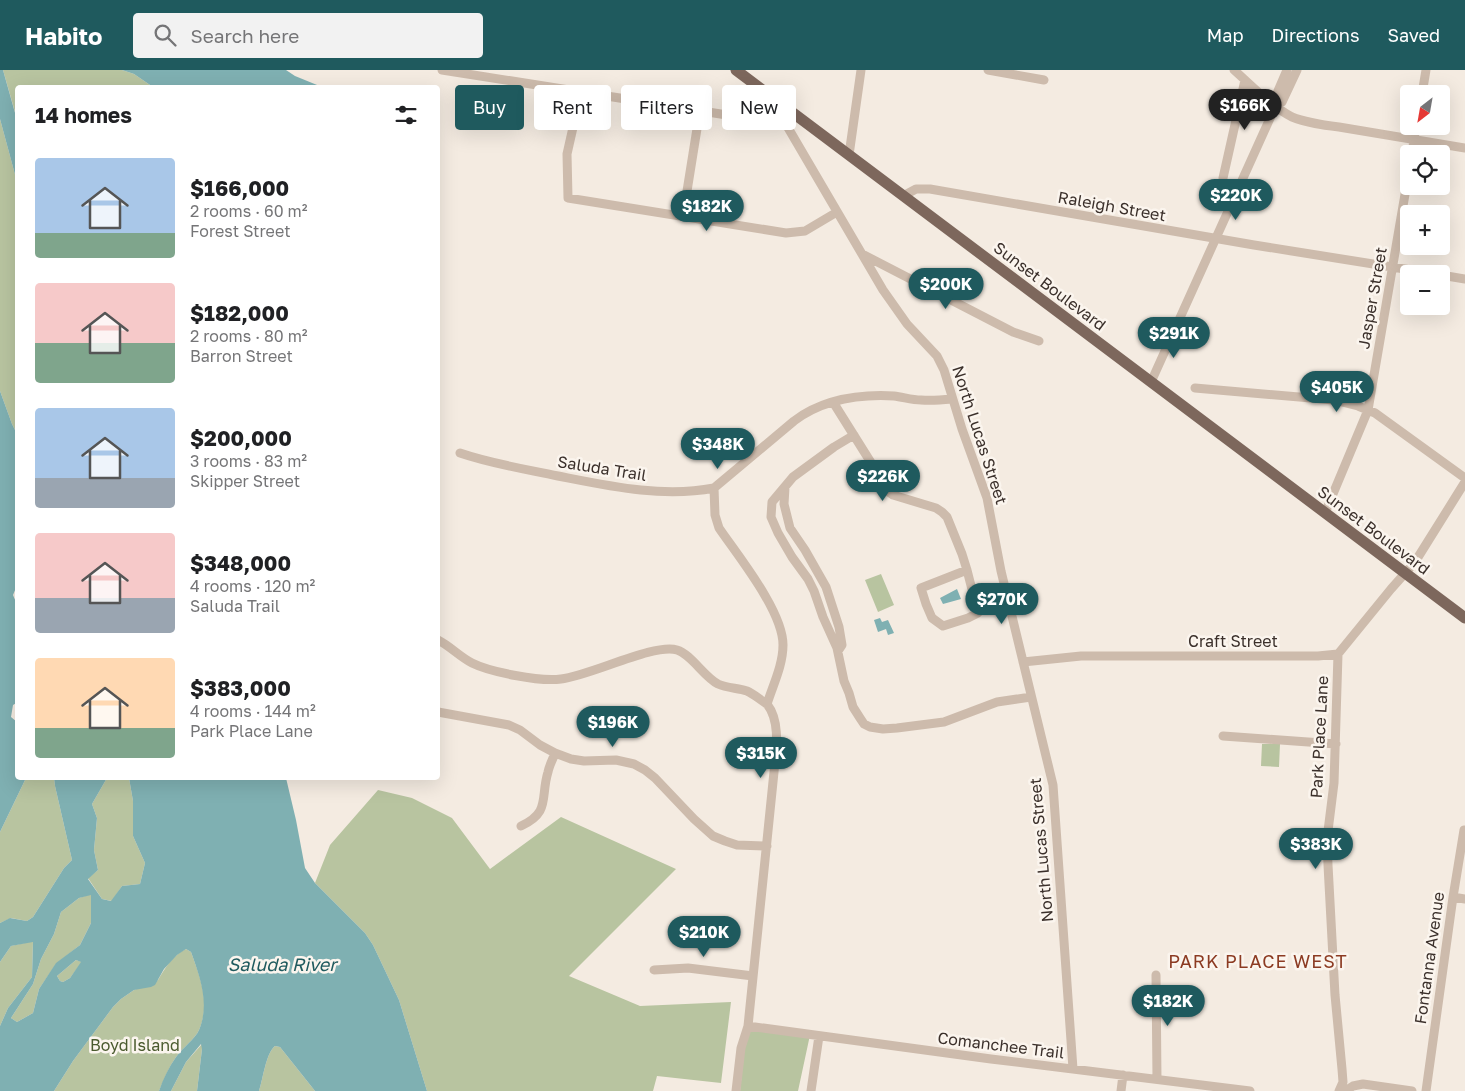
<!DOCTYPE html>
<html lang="en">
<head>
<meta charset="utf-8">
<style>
  body { margin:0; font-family:"Golos Text",sans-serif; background:#f2f2f2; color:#202124; height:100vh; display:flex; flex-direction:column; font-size:19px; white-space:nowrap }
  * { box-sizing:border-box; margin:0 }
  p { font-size:16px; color:#757577 }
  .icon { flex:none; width:28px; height:28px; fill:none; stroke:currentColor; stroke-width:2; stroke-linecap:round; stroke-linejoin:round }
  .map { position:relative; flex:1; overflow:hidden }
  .drawer { position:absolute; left:15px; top:15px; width:425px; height:695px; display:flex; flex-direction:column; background:#fff; border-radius:5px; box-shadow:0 5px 20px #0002 }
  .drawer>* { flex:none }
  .banner { position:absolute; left:455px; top:15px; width:475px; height:45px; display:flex; gap:10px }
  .needle { width:32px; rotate:211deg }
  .tools { position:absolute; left:1400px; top:15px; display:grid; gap:10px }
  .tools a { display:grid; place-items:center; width:50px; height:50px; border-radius:5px; background:#fff; box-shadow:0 5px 20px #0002; font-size:25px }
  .price { position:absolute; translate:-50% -42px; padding:0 11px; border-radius:18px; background:#1f5a5e; color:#fff; font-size:16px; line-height:32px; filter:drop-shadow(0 1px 2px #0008) }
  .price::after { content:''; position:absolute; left:50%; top:30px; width:15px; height:11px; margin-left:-8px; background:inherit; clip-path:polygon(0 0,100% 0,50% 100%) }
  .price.current { background:#222; color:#fff }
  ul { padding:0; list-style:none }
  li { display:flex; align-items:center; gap:15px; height:125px; padding:0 20px }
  li span { display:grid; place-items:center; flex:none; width:140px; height:100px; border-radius:5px; color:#555 }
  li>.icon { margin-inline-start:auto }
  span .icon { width:60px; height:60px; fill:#fffc; stroke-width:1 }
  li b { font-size:21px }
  h2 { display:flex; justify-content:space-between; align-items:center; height:60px; padding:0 20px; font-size:21px }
  .chip { padding:0 18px; border-radius:5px; background:#fff; box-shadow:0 5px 20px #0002; font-size:18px; line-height:45px }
  .chip.current { background:#1f5a5e; color:#fff }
  header { display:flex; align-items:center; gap:30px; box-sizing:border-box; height:70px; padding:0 25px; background:#1f5a5e; color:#fff }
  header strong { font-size:24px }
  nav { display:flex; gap:28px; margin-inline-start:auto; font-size:18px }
  .search { width:350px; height:45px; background:#f2f2f2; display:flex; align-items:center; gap:12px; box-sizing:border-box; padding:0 18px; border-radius:5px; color:#757577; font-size:19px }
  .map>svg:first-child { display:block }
</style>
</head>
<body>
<header>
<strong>Habito</strong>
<div class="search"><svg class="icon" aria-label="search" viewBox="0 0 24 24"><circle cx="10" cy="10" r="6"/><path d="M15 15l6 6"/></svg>Search here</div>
<nav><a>Map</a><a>Directions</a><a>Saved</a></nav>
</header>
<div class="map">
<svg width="1465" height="1021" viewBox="0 0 1465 1021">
  <rect width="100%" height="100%" fill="#f4ebe1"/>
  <!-- green -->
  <path fill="#b8c4a0" d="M 3,0 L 122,0 L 134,4 L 153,17 L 18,18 L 17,49 Z
    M 0,49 L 17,112 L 17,364 L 12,354 L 0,321 Z
    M 881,504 L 894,535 L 878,542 L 865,510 Z
    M 1262,674 L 1280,674 L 1279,697 L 1261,696 Z
    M 26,708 L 54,708 L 55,716 L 72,790 L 64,798 L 33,847 L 27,851 L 11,848 L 0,853 L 0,762 Z
    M 107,708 L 129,708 L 133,731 L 133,766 L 145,793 L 140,814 L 122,816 L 112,831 L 102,829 L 88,808 L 98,800 L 94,780 L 97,748 L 92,734 Z
    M 378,720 L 412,728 L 452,748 L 490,799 L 561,747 L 676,799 L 569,906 L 640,936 L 731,932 L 721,1013 L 657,1006 L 653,1021 L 427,1021 L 399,930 L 373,875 L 365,863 L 315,813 L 330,775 Z
    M 91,824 L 91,853 L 80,875 L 56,894 L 39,919 L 33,943 L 17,952 L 11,948 L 33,914 L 41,889 L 54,864 L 61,842 L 79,828 Z
    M 33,871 L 32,907 L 8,938 L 0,956 L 0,892 L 11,876 Z
    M 186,879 L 191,882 C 200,907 211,933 199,960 C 195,969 182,978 176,987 C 169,997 164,1009 159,1021 L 54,1021 L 73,991 L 113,937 L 121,929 L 134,920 L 158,910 C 165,898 173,885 186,879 Z
    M 76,890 L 82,892 L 70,908 L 63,912 L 60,911 L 57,906 Z
    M 747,954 L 810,965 L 798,1021 L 740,1021 Z
    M 202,974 L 202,979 L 197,1021 L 171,1021 L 186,992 Z
    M 275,976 L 280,977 L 315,1021 L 259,1021 C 263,1009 266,983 275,976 Z"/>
  <!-- water -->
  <path fill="#7fb0b2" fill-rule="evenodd" d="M 0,0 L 3,0 L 17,50 L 17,112 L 0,49 Z
    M 122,0 L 286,0 L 295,6 L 322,17 L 153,17 L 134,4 Z
    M 0,321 L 12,354 L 17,364 L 18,513 L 13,525 L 18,537 L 18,632 L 13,635 L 11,647 L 17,652 L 18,708 L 26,708 L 0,762 Z
    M 957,519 L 961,529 L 943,534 L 940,528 Z
    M 880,548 L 882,552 L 888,550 L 894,563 L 888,565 L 886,559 L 878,562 L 874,550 Z
    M 54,708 L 107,708 L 92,734 L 97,748 L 94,780 L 98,800 L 88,809 L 102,829 L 111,831 L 122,816 L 140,814 L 145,793 L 133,766 L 133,731 L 129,708 L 286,708 L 296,750 L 305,798 L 315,813 L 365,863 L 373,875 L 399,930 L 427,1021 L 315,1021 L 280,977 L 275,976 C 266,983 263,1009 259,1021 L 197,1021 L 202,979 L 201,974 L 186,992 L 171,1021 L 159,1021 C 163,1009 169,997 176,987 C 182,978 195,969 199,960 C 210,934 200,907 191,882 L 186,879 L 177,885 L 164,899 L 155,915 L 151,917 L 134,920 L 121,929 L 113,937 L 73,991 L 54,1021 L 0,1021 L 0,956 L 8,938 L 32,907 L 33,872 L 11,876 L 0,892 L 0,853 L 10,848 L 27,851 L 33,847 L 64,798 L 72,790 L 55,716 ZM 91,825 L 91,853 L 80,875 L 56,893 L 39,919 L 33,943 L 17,952 L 11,948 L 33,914 L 41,889 L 54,864 L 61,842 L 79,828 ZM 76,890 L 81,892 L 70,908 L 63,912 L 60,911 L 57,906 Z"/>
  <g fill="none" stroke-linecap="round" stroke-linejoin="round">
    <!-- minor -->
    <path stroke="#cdbbac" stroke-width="9" d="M 442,0 L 784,54
      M 988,0 L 1044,10
      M 1234,0 C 1252,16 1271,36 1292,47 C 1307,53 1323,55 1339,57 L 1465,78
      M 581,22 L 567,84 L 568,128 L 786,163 L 805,161 L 837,142
      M 1422,24 L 1426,0
      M 770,27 L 883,220 L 907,254 L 937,286 L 944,300 L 962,359 L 987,428 L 1001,501 L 1053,715 L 1073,999
      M 1276,35 L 1282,32 L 1297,0
      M 1412,84 L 1416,56
      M 849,85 L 861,0
      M 1223,108 L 1245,10
      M 903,126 L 916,119 L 930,119 L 1254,175 L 1436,204
      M 683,146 L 700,40
      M 864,185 L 1013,262 L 1039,271
      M 1441,205 L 1465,209
      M 1151,312 L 1276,35 L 1274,30 L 1287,0
      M 1195,318 L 1334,330 L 1358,336 L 1375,343 L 1465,408
      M 833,332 L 875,399 L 886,420 L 893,425 L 936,438 L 942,442 L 947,447 L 962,484 L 967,500
      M 854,365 L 834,377 L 793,407 L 772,432 L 771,447 L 778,463 L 792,487 L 808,509 L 814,521 L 823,547 L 837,578 L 844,611 L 849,623 L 853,637 L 860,648 L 864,654 L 870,657 L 883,659 L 897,658 L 944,652 L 997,632 L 1031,627
      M 460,383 C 492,394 525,399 558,406 C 609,416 663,428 714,418 L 794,351 C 822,330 859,324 894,326 C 903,327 912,330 921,330 C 931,331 942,330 952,329
      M 785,417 L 784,434 L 790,458 L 805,480 L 826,517 L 839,557 L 842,575 L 838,581
      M 714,418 L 715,445 L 719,458 C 738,486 783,541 783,575 C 783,595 773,615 767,634 C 781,652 776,680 774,702 L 748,956 L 741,978 L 736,1021
      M 1325,443 L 1368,340 L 1409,101
      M 967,500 L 978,543 L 968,548 L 943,556 L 932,548 L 926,534 L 921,518 Z
      M 438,570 C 450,576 460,587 472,593 C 490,602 540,612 561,609 C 590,606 654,573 677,580 C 691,584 704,607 718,614 C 727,618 738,618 747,621 C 754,624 760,630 767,634
      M 1338,584 L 1334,713 L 1327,769 L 1328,795 L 1335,925 L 1342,999 L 1343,1012 L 1339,1021
      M 1023,592 L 1081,586 L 1318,586 L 1338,584 L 1391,519 L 1415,492 L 1465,412
      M 438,642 L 509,655 L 520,660 L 540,675 L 555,683 L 571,689 L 584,691 L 616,690 L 634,694 L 645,700 L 655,708 L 694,749 L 713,766 L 725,771 L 737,775 L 767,776
      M 1223,666 L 1336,674
      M 521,756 C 551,742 540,728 548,702 C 549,696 553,689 555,683
      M 1453,827 L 1465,829
      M 654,900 L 688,898 L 753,906
      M 1156,905 L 1157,1009
      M 748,956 L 991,989 L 1250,1021
      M 811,1021 L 819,966
      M 1121,1021 L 1123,1005
      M 1345,1021 L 1353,1016 L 1363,1014 L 1412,1021
      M 1426,1021 L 1453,827 L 1464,760"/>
    <!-- major -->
    <path stroke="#7d675c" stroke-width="11" d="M 736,0 L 1465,548"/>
  </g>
  <g text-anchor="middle" stroke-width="5" stroke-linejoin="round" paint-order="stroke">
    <!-- street labels -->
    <g font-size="16" fill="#3b302b" stroke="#fbf5ee">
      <text transform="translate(1112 136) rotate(10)" y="6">Raleigh Street</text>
      <text transform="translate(1050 216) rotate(37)" y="6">Sunset Boulevard</text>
      <text transform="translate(1372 228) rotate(-80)" y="6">Jasper Street</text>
      <text transform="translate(980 365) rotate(72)" y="6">North Lucas Street</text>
      <text transform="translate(602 398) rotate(9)" y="6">Saluda Trail</text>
      <text transform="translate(1374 460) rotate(37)" y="6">Sunset Boulevard</text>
      <text x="1233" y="577">Craft Street</text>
      <text transform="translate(1319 667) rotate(-87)" y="6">Park Place Lane</text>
      <text transform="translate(1041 780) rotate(-95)" y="6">North Lucas Street</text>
      <text transform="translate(1429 888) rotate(-82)" y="6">Fontanna Avenue</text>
      <text transform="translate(1001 975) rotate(7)" y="6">Comanchee Trail</text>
    </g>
    <!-- park labels -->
    <g font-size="16" fill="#4a5a2e" stroke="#fbf5ee">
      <text x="135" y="981">Boyd Island</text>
    </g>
    <!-- neighbourhood labels -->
    <g font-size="18" letter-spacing="1" fill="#8c3b22" stroke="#fbf5ee">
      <text x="1258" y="898">PARK PLACE WEST</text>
    </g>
    <!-- water labels -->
    <g font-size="18" font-style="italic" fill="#1f5a5e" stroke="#fbf5ee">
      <text x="282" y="901">Saluda River</text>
    </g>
  </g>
</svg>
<div class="tools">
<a><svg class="needle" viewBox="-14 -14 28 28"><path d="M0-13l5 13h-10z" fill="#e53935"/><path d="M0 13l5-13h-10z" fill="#757577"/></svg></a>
<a><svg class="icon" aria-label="locate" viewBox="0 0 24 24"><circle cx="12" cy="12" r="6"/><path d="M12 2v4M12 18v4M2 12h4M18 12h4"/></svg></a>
<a>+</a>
<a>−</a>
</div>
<b class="price current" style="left:1245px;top:61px">$166K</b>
<b class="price" style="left:1236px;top:151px">$220K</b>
<b class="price" style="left:707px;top:162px">$182K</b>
<b class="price" style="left:946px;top:240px">$200K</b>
<b class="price" style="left:1174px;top:289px">$291K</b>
<b class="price" style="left:1337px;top:343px">$405K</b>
<b class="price" style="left:718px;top:400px">$348K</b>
<b class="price" style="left:883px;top:432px">$226K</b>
<b class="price" style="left:1002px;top:555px">$270K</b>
<b class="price" style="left:613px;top:678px">$196K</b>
<b class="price" style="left:761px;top:709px">$315K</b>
<b class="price" style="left:1316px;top:800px">$383K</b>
<b class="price" style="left:704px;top:888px">$210K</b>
<b class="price" style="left:1168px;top:957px">$182K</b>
<div class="banner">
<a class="chip current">Buy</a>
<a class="chip">Rent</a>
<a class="chip">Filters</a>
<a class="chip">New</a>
</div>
<section class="drawer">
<h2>14 homes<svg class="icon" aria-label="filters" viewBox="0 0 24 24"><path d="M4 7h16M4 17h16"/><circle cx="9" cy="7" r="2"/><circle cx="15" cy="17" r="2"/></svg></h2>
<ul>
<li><span style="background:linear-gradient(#a9c7e8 75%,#7fa58c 0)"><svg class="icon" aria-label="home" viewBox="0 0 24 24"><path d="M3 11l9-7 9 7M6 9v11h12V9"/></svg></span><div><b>$166,000</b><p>2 rooms · 60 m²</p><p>Forest Street</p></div></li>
<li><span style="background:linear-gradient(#f6c9c9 60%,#7fa58c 0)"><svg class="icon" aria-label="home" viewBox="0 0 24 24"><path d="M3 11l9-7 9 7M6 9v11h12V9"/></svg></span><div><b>$182,000</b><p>2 rooms · 80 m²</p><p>Barron Street</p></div></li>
<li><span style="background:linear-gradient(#a9c7e8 70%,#9aa5b1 0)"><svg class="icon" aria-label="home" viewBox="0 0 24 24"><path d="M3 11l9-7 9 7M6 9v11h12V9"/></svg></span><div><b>$200,000</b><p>3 rooms · 83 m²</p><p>Skipper Street</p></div></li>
<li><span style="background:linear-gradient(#f6c9c9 65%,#9aa5b1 0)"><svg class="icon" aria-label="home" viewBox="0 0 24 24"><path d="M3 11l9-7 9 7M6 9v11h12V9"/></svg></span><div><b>$348,000</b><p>4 rooms · 120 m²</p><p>Saluda Trail</p></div></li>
<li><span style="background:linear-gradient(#ffd9b3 70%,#7fa58c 0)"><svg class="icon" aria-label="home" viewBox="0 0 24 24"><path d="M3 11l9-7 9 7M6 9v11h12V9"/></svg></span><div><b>$383,000</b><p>4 rooms · 144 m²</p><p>Park Place Lane</p></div></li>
</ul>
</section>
</div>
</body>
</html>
